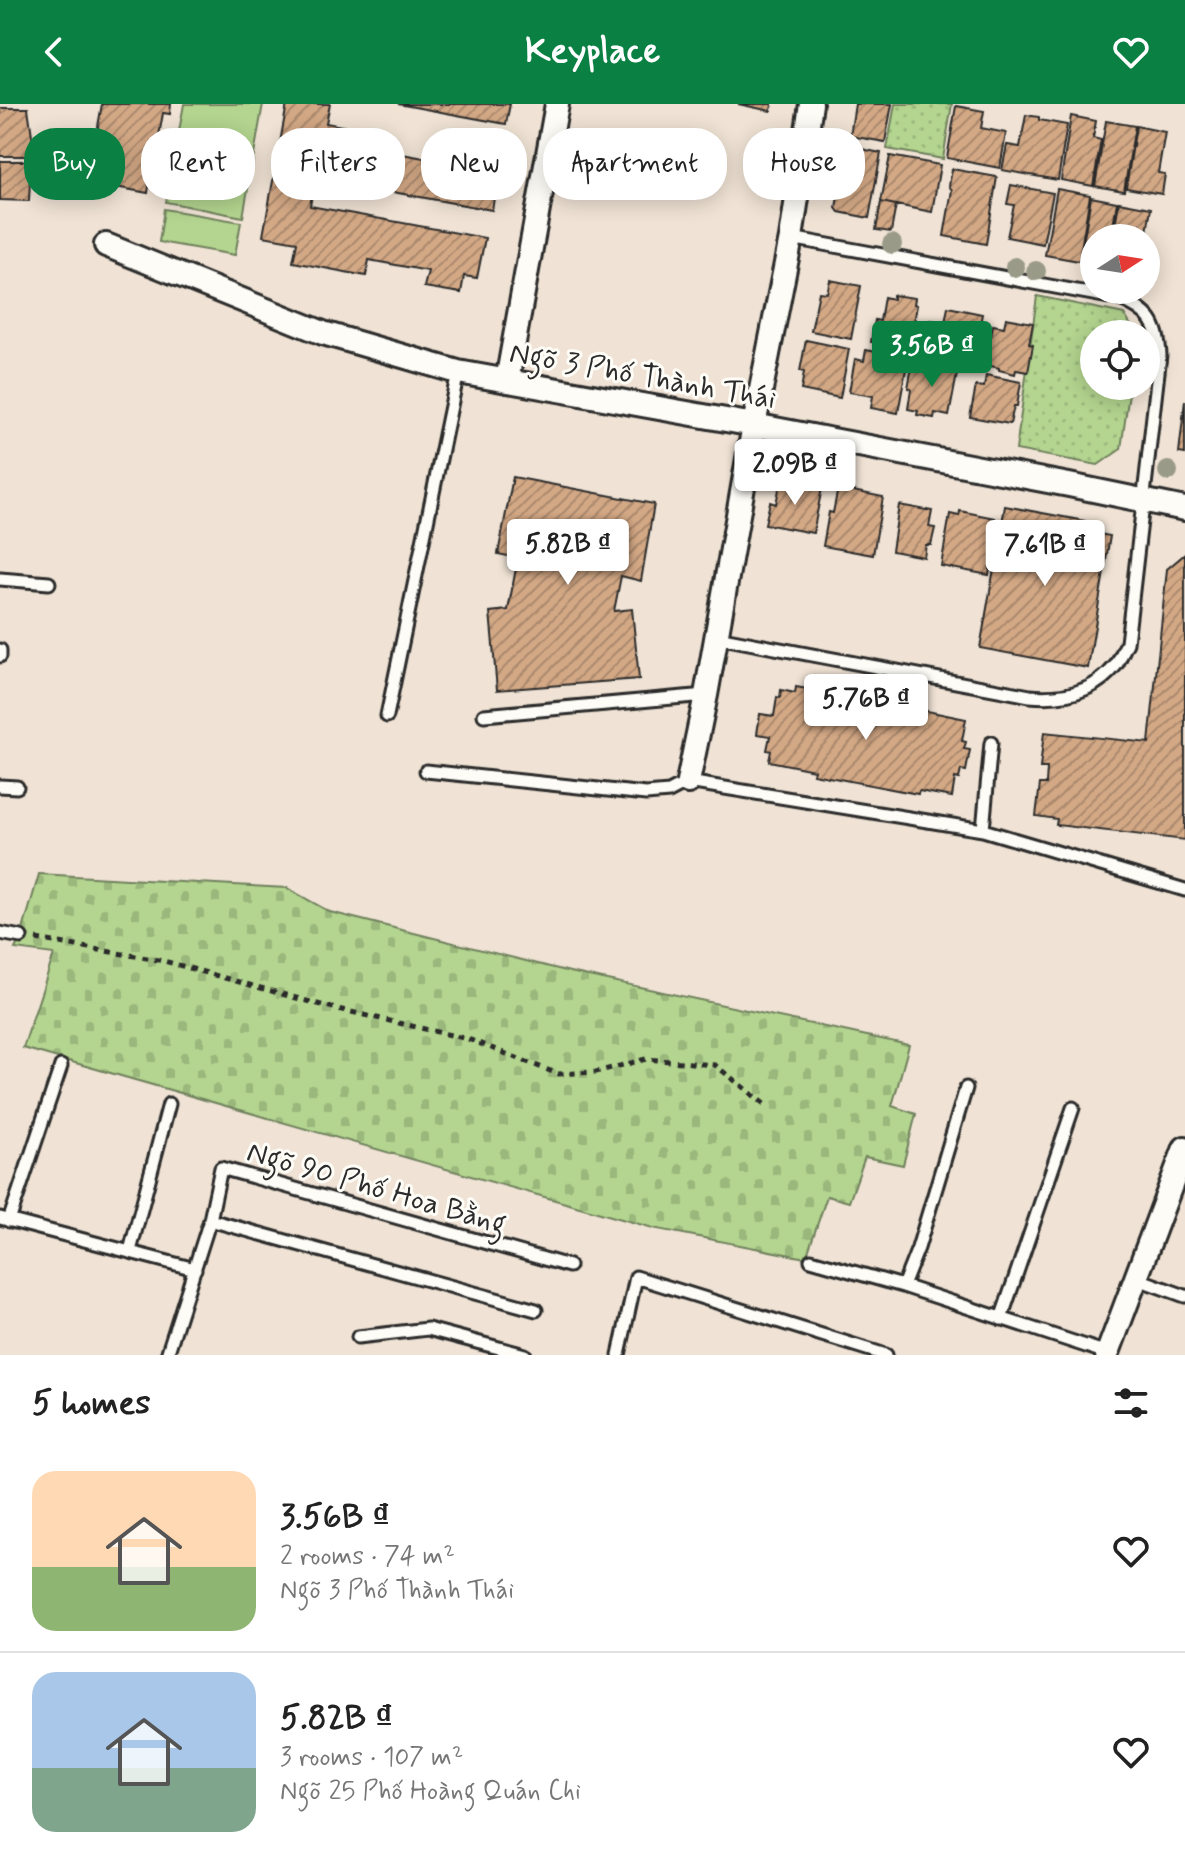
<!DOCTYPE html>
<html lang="en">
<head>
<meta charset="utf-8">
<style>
  body { margin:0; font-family:Mynerve,sans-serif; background:#f6f6f6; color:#222; height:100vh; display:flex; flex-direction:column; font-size:30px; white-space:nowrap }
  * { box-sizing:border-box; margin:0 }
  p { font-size:26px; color:#767676 }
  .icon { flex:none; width:44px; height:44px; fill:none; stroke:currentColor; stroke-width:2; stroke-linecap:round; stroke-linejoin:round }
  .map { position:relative; height:1251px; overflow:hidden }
  .sheet { display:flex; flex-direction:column; background:#fff; flex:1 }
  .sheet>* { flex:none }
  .guide { position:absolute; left:24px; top:24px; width:1138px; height:72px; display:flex; gap:16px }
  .needle { width:52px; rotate:78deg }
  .buttons { position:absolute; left:1080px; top:120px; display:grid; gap:16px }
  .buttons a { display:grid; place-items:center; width:80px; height:80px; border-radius:50%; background:#fff; box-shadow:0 4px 20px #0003; font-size:40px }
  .price { position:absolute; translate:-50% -68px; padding:0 18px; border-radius:8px; background:#fff; color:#222; font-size:26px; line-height:52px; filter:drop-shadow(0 2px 4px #0008) }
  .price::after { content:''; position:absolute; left:50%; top:48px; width:24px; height:18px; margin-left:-12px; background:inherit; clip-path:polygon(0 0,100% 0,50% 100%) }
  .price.on { background:#0b8043; color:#fff }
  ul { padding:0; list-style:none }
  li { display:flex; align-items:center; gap:24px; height:200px; padding:0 32px }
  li+li { border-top:2px solid #e0e0e0 }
  li span { display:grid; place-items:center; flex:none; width:224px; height:160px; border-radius:24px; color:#555 }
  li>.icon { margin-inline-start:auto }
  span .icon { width:96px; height:96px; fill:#fffc; stroke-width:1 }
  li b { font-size:34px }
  h2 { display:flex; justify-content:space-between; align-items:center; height:96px; padding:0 32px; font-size:34px }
  .tag { padding:0 28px; border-radius:32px; background:#fff; box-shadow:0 4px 20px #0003; font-size:28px; line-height:72px }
  .tag.on { background:#0b8043; color:#fff }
  header { display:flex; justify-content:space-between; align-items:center; height:104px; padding:0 32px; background:#0b8043; color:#fff; font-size:36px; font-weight:700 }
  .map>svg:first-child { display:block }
</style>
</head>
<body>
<header><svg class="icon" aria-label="back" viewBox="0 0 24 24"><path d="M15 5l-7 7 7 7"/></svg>Keyplace<svg class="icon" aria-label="heart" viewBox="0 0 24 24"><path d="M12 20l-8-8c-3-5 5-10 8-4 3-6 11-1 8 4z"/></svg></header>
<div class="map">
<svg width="1185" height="1251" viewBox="0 0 1185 1251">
  <defs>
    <pattern id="grass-dots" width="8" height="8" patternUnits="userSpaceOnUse" patternTransform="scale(2)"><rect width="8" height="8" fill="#b3d58f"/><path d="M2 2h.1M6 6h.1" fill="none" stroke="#9ab77c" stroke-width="1.8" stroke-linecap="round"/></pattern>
    <pattern id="cemetery-stones" width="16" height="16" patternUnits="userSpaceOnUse" patternTransform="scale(2)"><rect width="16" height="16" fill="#b3d58f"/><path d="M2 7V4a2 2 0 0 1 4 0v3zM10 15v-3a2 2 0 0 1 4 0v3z" fill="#9ab77c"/></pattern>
    <pattern id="building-hatch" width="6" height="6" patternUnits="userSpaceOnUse" patternTransform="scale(2)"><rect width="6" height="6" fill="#d3a885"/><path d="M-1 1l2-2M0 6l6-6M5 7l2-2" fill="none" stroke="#ab896d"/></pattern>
  </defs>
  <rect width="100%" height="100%" fill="#f0e3d5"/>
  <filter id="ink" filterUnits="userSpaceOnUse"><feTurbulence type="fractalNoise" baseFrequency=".0125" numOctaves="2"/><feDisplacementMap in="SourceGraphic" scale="16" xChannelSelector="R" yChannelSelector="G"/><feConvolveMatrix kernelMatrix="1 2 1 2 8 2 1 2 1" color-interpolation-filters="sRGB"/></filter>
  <g filter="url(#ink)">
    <!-- grass -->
    <path fill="url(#grass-dots)" stroke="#6f805d" stroke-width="2" d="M 895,0 L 952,0 L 943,55 L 887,45 Z
      M 1037,192 L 1124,210 L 1136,230 L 1094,230 L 1094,282 L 1130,282 L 1121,345 L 1098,361 L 1016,346 Z"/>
    <!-- cemetery -->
    <path fill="url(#cemetery-stones)" stroke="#6f805d" stroke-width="2" d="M 39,770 L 287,784 L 330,808 L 570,868 L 909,941 L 892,1002 L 916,1010 L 903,1061 L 865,1053 L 849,1098 L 827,1092 L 806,1154 L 653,1124 L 23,944 L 54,850 L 15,845 L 21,833 Z"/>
    <!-- pitch -->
    <path fill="#b3d58f" stroke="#6f805d" stroke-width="2" d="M 184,0 L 263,0 L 243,113 L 166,98 Z
      M 164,105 L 241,118 L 235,151 L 159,138 Z"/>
    <!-- building -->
    <path fill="url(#building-hatch)" stroke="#2b2b2b" stroke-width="2" d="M 102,0 L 171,0 L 170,10 L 163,9 L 157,43 L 163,45 L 159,70 L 151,68 L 148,89 L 88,78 Z
      M 287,0 L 330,0 L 326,19 L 389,31 L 386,47 L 451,59 L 453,43 L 487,49 L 485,64 L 499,66 L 492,106 L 315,74 L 310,102 L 485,134 L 477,174 L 464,172 L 461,189 L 424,183 L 428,167 L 369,156 L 366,172 L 293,158 L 297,138 L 263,132 Z
      M 398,0 L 510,0 L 506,20 Z
      M 738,0 L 772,0 L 771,7 Z
      M 855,0 L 892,0 L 885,38 L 850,32 Z
      M 956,2 L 984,7 L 981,24 L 1006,29 L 1000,64 L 947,54 Z
      M 0,4 L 28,4 L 35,52 L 0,52 Z
      M 1026,11 L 1039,13 L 1039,16 L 1067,21 L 1058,76 L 1002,66 L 1007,41 L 1020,43 Z
      M 1071,12 L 1096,17 L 1093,34 L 1101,36 L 1093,82 L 1061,76 Z
      M 1106,17 L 1135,22 L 1124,87 L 1095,82 Z
      M 1136,22 L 1165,28 L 1158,69 L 1165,70 L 1162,90 L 1126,84 Z
      M 847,42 L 881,49 L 869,114 L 839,108 L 836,104 L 842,67 L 839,66 L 837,63 L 838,52 L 843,48 L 846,49 Z
      M 890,52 L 940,61 L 932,108 L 881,98 Z
      M 0,57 L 31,57 L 29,97 L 0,96 Z
      M 952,65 L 997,73 L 986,140 L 944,132 L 952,86 L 949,82 Z
      M 1011,81 L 1053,89 L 1043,140 L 1007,133 L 1014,101 L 1007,100 Z
      M 1057,85 L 1090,91 L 1079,157 L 1045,151 Z
      M 1091,93 L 1117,98 L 1111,134 L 1094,134 L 1094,160 L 1080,157 Z
      M 881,98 L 896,101 L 891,128 L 876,126 Z
      M 1119,98 L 1151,104 L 1146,134 L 1113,134 Z
      M 830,176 L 861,182 L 851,235 L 811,227 L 819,188 L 827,189 Z
      M 893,191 L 915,194 L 914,200 L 917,201 L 911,238 L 906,237 L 905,243 L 871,238 L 875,216 L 880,217 L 884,193 L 893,195 Z
      M 948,203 L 982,210 L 973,255 L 957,252 L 956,256 L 936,252 L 937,247 L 925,244 L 930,216 L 945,219 Z
      M 1006,214 L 1033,219 L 1029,240 L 1033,241 L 1028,268 L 1016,266 L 1015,270 L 999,266 L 999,264 L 978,259 L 983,230 L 991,232 L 993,221 L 1004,223 Z
      M 806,236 L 849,245 L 840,294 L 801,286 L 804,268 L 800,267 Z
      M 866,246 L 908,254 L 898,309 L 871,304 L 873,292 L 849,288 L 855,255 L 864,257 Z
      M 913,257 L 958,265 L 949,312 L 935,309 L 934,314 L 917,311 L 918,307 L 908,305 L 911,285 L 908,284 Z
      M 986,271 L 1021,278 L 1017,302 L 1014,302 L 1010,320 L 970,313 L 976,282 L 984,283 Z
      M 1185,296 L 1185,350 L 1179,349 Z
      M 513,373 L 654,400 L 641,477 L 621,472 L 614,507 L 632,505 L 639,575 L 497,586 L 490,508 L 508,506 L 518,454 L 498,450 Z
      M 781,376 L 822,384 L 813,429 L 765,420 L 770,398 L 776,400 Z
      M 838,384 L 883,393 L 873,451 L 823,442 L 829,408 L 833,409 Z
      M 899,401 L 932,407 L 929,423 L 935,424 L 931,441 L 926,441 L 924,453 L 892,447 Z
      M 1005,402 L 1085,417 L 1083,427 L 1110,432 L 1088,564 L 980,544 Z
      M 960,407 L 995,414 L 994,421 L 998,422 L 989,471 L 941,462 L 950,410 L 959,412 Z
      M 1185,450 L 1185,736 L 1056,721 L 1057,715 L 1036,712 L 1040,680 L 1046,680 L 1047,664 L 1040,664 L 1044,628 L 1149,639 L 1167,465 Z
      M 796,583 L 845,592 L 845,597 L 916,611 L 917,605 L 966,615 L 962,637 L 966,638 L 964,645 L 970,646 L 966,667 L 961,666 L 959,675 L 955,674 L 952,693 L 919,687 L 918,690 L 813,670 L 814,666 L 769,657 L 771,647 L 767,646 L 770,632 L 757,630 L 760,610 L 774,612 L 777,593 L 780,594 L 781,586 L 795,589 Z"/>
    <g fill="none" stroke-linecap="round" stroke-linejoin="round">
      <defs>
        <path id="lane" d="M 0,475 L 49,479
          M 717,533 L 1030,592 C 1063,595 1094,589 1116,561 C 1120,555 1123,546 1127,539 L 1160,251 C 1158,219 1149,207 1120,195 L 791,134
          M 0,546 L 0,552
          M 484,611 L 706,591
          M 387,612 L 458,268
          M 991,639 L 983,726 L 1185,786
          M 426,667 L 646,690 L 669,688 L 688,678 L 983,726
          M 0,682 L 17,683
          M 0,829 L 21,833
          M 0,1114 L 195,1165
          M 210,1116 L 536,1206
          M 9,1117 L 61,962
          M 130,1147 L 169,1000
          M 811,1156 L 903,1182 L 1107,1249
          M 1135,1174 L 1185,1192
          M 903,1182 L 918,1144 L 966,984
          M 1001,1215 L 1073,1004
          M 358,1233 L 428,1225 L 525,1251
          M 167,1251 L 210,1116 L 221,1064 L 569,1162
          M 619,1251 L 636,1173 L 886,1251"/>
        <path id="street" d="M 106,141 L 323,229 L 458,268 L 754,321 L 1069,381 L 1185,405
          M 507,277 L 557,0
          M 688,678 L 706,591 L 754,321 L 791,134 L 811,0
          M 1107,1251 L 1185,1044"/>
      </defs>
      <!-- lane casing -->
      <use href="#lane" stroke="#2b2b2b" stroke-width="17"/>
      <!-- street casing -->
      <use href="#street" stroke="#2b2b2b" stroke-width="28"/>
      <!-- path -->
      <path stroke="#2b2b2b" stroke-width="5" stroke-dasharray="6 6" stroke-linecap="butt" d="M 36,835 L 164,857 L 325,902 L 468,935 L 558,970 L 596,968 L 646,955 L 715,961 L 768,1003"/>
      <!-- lane -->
      <use href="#lane" stroke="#fdfcf7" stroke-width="11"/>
      <!-- street -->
      <use href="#street" stroke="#fdfcf7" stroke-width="22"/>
    </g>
    <!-- trees -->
    <g fill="#9a9a88">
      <circle cx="892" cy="140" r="10"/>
      <circle cx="1015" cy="163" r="10"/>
      <circle cx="1036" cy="167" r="10"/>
      <circle cx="1168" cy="367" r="10"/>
    </g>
  </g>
  <g text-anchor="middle" stroke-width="6" stroke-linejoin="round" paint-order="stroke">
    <!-- street labels -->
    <g font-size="30" fill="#2b2b2b" stroke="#fdfcf7">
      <text transform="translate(643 271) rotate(10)" y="10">Ngõ 3 Phố Thành Thái</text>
      <text transform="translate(377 1083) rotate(16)" y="10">Ngõ 90 Phố Hoa Bằng</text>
    </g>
  </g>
</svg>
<div class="buttons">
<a><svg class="needle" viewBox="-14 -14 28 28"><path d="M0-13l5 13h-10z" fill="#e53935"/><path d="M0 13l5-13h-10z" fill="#767676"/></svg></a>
<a><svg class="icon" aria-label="locate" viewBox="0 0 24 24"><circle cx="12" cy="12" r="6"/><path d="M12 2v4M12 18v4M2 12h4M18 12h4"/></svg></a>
</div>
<b class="price on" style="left:932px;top:285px">3.56B ₫</b>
<b class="price" style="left:795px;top:403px">2.09B ₫</b>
<b class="price" style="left:568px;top:483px">5.82B ₫</b>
<b class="price" style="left:1045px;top:484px">7.61B ₫</b>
<b class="price" style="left:866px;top:638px">5.76B ₫</b>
<div class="guide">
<a class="tag on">Buy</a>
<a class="tag">Rent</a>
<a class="tag">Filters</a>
<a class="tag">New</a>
<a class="tag">Apartment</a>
<a class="tag">House</a>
</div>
</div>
<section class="sheet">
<h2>5 homes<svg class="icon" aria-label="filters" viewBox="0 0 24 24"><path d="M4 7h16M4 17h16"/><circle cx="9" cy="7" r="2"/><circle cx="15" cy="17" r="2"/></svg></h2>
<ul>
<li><span style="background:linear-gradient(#ffd9b3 60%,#8fb573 0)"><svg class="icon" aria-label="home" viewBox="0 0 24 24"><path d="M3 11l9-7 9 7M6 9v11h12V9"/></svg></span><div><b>3.56B ₫</b><p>2 rooms · 74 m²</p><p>Ngõ 3 Phố Thành Thái</p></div><svg class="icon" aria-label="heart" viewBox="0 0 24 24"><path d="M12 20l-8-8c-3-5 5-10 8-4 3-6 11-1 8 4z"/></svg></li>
<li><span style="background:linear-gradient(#a9c7e8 60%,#7fa58c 0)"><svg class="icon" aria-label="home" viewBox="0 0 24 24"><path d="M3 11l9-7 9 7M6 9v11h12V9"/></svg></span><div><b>5.82B ₫</b><p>3 rooms · 107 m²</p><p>Ngõ 25 Phố Hoàng Quán Chi</p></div><svg class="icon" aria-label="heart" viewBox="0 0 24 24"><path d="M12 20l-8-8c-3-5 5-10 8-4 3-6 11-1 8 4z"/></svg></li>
</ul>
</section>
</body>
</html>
